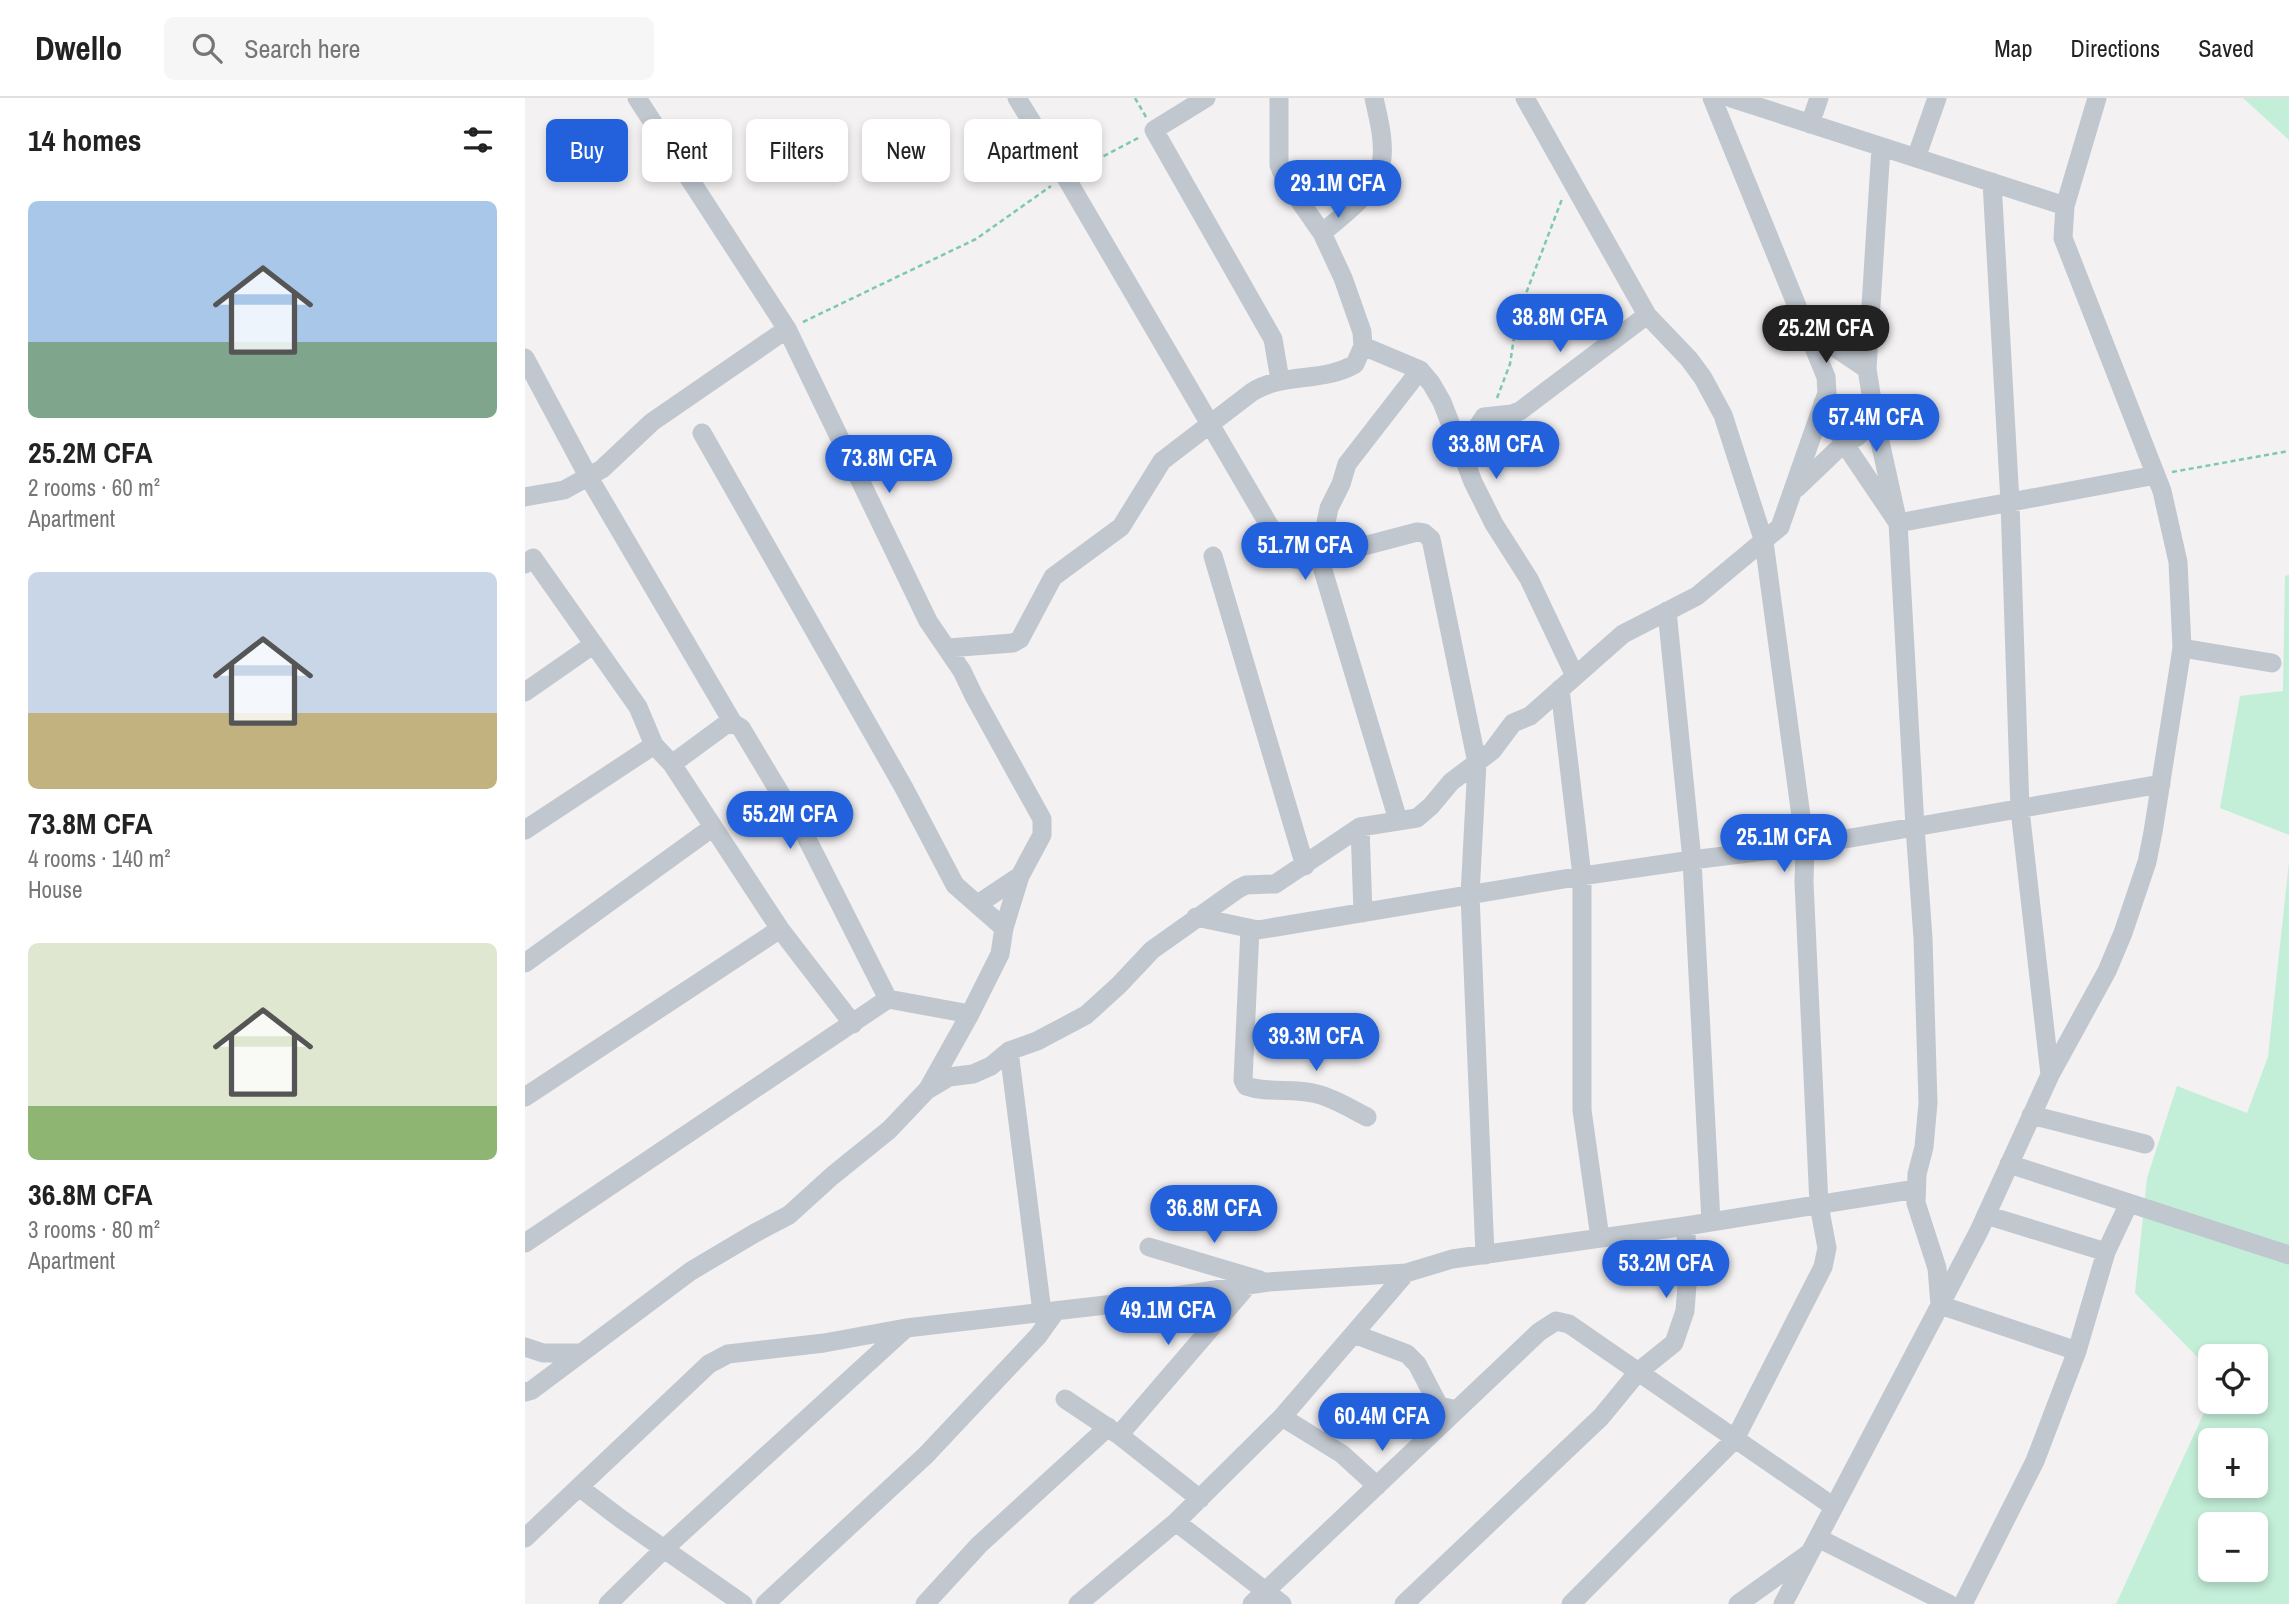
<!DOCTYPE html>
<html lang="en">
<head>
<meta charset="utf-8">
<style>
  body { margin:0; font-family:"Archivo Narrow",sans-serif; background:#f6f6f6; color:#222; height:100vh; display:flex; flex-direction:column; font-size:26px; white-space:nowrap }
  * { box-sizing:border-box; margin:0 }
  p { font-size:23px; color:#767676 }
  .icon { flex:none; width:38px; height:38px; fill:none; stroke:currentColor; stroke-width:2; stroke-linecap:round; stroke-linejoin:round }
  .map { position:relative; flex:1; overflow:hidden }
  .drawer { display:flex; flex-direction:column; background:#fff; width:525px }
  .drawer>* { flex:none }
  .banner { position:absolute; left:21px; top:21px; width:665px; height:63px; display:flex; gap:14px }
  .fabs { position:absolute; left:1673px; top:1246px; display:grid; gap:14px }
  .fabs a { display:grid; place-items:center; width:70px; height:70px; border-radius:10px; background:#fff; box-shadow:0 4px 10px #0003; font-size:35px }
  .price { position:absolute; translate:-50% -60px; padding:0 16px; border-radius:24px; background:#2260dc; color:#fff; font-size:23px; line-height:46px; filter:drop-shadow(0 2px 4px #0008) }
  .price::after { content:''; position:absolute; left:50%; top:42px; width:21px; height:16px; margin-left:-10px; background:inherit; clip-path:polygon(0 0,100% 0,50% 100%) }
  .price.active { background:#222; color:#fff }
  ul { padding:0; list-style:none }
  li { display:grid; align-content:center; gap:14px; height:371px; padding:0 28px }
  li span { display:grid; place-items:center; height:217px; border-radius:10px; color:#555 }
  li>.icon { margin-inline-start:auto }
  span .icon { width:126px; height:126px; fill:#fffc; stroke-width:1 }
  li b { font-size:30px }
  h2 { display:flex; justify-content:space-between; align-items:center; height:84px; padding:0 28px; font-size:30px }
  .chip { padding:0 24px; border-radius:10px; background:#fff; box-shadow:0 4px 10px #0003; font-size:24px; line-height:63px }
  .chip.active { background:#2260dc; color:#fff }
  header { display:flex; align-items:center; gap:42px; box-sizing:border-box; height:98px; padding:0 35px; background:#fff; border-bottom:2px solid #e0e0e0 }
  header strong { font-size:33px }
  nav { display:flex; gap:38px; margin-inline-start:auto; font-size:24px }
  .search { width:490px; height:63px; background:#f6f6f6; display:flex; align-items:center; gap:18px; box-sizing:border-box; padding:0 24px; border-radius:10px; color:#767676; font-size:26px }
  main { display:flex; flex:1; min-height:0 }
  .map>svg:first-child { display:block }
</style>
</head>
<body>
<header>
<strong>Dwello</strong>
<div class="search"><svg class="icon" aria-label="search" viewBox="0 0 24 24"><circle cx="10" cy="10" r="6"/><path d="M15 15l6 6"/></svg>Search here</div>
<nav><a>Map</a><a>Directions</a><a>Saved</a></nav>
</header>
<main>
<section class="drawer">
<h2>14 homes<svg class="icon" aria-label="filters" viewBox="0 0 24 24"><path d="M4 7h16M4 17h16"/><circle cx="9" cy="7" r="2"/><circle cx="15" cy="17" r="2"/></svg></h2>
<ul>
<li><span style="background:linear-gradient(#a9c7e8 65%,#7fa58c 0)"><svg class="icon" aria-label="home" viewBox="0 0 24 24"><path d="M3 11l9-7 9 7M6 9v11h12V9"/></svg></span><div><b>25.2M CFA</b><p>2 rooms · 60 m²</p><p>Apartment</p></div></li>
<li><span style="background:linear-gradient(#c9d6e8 65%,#c2b280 0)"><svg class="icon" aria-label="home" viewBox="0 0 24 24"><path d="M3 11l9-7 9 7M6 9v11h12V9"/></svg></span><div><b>73.8M CFA</b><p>4 rooms · 140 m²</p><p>House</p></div></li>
<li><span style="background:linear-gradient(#dfe7d0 75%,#8fb573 0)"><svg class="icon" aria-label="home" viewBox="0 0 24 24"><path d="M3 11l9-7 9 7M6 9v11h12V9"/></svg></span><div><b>36.8M CFA</b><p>3 rooms · 80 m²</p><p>Apartment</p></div></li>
</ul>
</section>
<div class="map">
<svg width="1764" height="1506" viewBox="0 0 1764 1506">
  <rect width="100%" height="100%" fill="#f3f1f1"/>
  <!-- green -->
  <path fill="#c3eed8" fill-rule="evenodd" d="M 1718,0 L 1764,0 L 1764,42 Z
    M 1764,477 L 1764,737 L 1695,710 L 1715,598 L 1758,593 L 1760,478 Z
    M 1764,764 L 1764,1506 L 1591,1506 L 1685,1302 L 1685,1304 L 1731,1304 L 1731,1258 L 1685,1258 L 1685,1272 L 1610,1195 L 1622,1080 L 1652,988 L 1722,1015 L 1743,959 ZM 1685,1342 L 1731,1342 L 1731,1388 L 1685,1388 ZM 1685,1426 L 1731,1426 L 1731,1472 L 1685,1472 Z"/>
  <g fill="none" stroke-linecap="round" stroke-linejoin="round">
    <!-- path -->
    <path stroke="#7ccaac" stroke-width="2.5" stroke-dasharray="5 3.5" stroke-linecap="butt" d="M 610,0 L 621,19
      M 556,70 L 615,39
      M 278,224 L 451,141 L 526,88
      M 972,300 L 985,266 L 992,219 L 1037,101
      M 1647,374 L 1764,353"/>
    <!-- minor -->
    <path stroke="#c0c7cf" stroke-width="19" d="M 112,0 L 262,231 L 403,523 L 437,573 L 449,598 L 517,721 L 517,737 L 495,778 L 479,830 L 475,856 L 445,916 L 403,991
      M 492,0 L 540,78 L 758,451 L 769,461 L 782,463 L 892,434 L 899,435 L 906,441 L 952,665 L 945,797 L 960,1157
      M 681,0 L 629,32 L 748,241 L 755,282
      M 1000,0 L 1122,217 L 1164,261 L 1178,280 L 1198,317 L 1239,444 L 1280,748 L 1279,784 L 1294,1107 L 1302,1150 L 1298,1169 L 1210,1341 L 1046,1506
      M 1206,0 L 1540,108
      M 1285,26 L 1294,0
      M 1356,49 L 1342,271 L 1350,321 L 1373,425 L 1390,729 L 1398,840 L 1403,1005 L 1399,1049 L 1392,1076 L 1391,1105 L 1412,1170 L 1415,1207 L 1552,1253
      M 1391,60 L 1412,0
      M 1467,84 L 1485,404 L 1495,712 L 1525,977
      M 797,135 C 820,115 854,93 857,60 C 859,40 853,19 849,0
      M 1281,230 L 1342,271
      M 838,248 L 895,272 L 906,285 L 917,304 L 948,384 L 969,426 L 1004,481 L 1050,578
      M 0,260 L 63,378 L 208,625
      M 1298,305 L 1319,345 L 1373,425 L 1631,377
      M 177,335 L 379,690 L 430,787 L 479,830
      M 936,353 L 959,319 L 987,316 L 995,313 L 1122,217
      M 1272,390 L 1319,345 L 1332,339 L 1350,321
      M 0,399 L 39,392 L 77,371 L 127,324 L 262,231
      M 688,458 L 780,768
      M 0,466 L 8,460 L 113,609 L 129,647 L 147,666 L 255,831 L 328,926
      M 1142,513 L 1167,762 L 1186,1124
      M 423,550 L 488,545 L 495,541 L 528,479 L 596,429 L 637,363 L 727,294 C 759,274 798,285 830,266 L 838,248 L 837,234 L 818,180 L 797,135 L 760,82 L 754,67 L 754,0
      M 1657,550 L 1747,565
      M 1035,591 L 1057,778 L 1057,1012 L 1075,1140
      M 0,594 L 69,546
      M 147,666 L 200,627 L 208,625 L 216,630 L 279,735 L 363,901
      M 873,722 L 794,459 L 804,410 L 816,386 L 822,366 L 895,272
      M 835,729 L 838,815
      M 0,732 L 129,647
      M 453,806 L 495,778
      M 671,819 L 733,832 L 1057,778 L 1167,762 L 1280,748 L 1636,686
      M 725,831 L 718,982 L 721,988 C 744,996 768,989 792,996 C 809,1000 826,1011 842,1019
      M 0,865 L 188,729
      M 484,953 L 517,1214
      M 0,999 L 255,831
      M 1506,1017 L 1620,1046
      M 1484,1066 L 1764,1157
      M 1461,1117 L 1581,1154
      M 0,1145 L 363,901 L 445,916
      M 624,1149 L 735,1182
      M 829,1236 L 882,1256 L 892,1266 L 914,1308 L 932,1312
      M 0,1249 L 18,1255 L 56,1255
      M 0,1294 L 7,1292 L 166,1173 L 230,1135 L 264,1117 L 307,1078 L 364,1032 L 402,992 L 424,979 L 448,976 L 466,968 L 484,953 L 512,943 L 561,917 L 594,887 L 627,852 L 713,791 L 721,787 L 750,786 L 835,729 L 892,720 L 906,708 L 926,684 L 967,653 L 988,625 L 1005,618 L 1098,536 L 1172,498 L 1255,429 L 1302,295 L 1301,279 L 1187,0
      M 540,1301 L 594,1337 L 675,1401
      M 757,1319 L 817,1356 L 852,1388
      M 594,1337 L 723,1187
      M 54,1389 L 96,1421 L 218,1506
      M 651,1424 L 757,1506
      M 0,1440 L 184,1266 L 203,1256 L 299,1245 L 381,1230 L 624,1202 L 743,1184 L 881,1175 L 927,1161 L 1161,1128 L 1391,1091
      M 1293,1440 L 1424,1506
      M 83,1506 L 140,1450 L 380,1231
      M 240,1506 L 401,1357 L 513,1238 L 531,1213
      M 400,1506 L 454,1447 L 583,1329
      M 553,1506 L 651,1424 L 757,1319 L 881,1175
      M 727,1506 L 1014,1234 L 1031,1223 L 1044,1226 L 1309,1409
      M 879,1506 L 1076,1319 L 1113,1274 L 1149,1245 L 1160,1213 L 1162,1187 L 1161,1128
      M 1213,1506 L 1283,1456
      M 1258,1506 L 1454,1133 L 1525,977 L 1582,873 L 1598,835 L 1622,764 L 1628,734 L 1657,550 L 1653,464 L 1637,393 L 1538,140 L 1540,108 L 1572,0
      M 1438,1506 L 1510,1363 L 1552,1253 L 1581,1154 L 1604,1105"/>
  </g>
</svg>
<div class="fabs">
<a><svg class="icon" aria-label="locate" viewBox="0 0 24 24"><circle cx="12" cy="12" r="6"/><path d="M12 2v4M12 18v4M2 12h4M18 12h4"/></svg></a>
<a>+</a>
<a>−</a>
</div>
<b class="price" style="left:813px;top:122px">29.1M CFA</b>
<b class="price" style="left:1035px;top:256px">38.8M CFA</b>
<b class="price active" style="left:1301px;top:267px">25.2M CFA</b>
<b class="price" style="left:1351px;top:356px">57.4M CFA</b>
<b class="price" style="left:971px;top:383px">33.8M CFA</b>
<b class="price" style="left:364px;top:397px">73.8M CFA</b>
<b class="price" style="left:780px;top:484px">51.7M CFA</b>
<b class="price" style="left:265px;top:753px">55.2M CFA</b>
<b class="price" style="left:1259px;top:776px">25.1M CFA</b>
<b class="price" style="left:791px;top:975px">39.3M CFA</b>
<b class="price" style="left:689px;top:1147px">36.8M CFA</b>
<b class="price" style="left:1141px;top:1202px">53.2M CFA</b>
<b class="price" style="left:643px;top:1249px">49.1M CFA</b>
<b class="price" style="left:857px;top:1355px">60.4M CFA</b>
<div class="banner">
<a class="chip active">Buy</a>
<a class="chip">Rent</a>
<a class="chip">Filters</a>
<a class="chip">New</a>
<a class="chip">Apartment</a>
</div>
</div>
</main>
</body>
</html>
